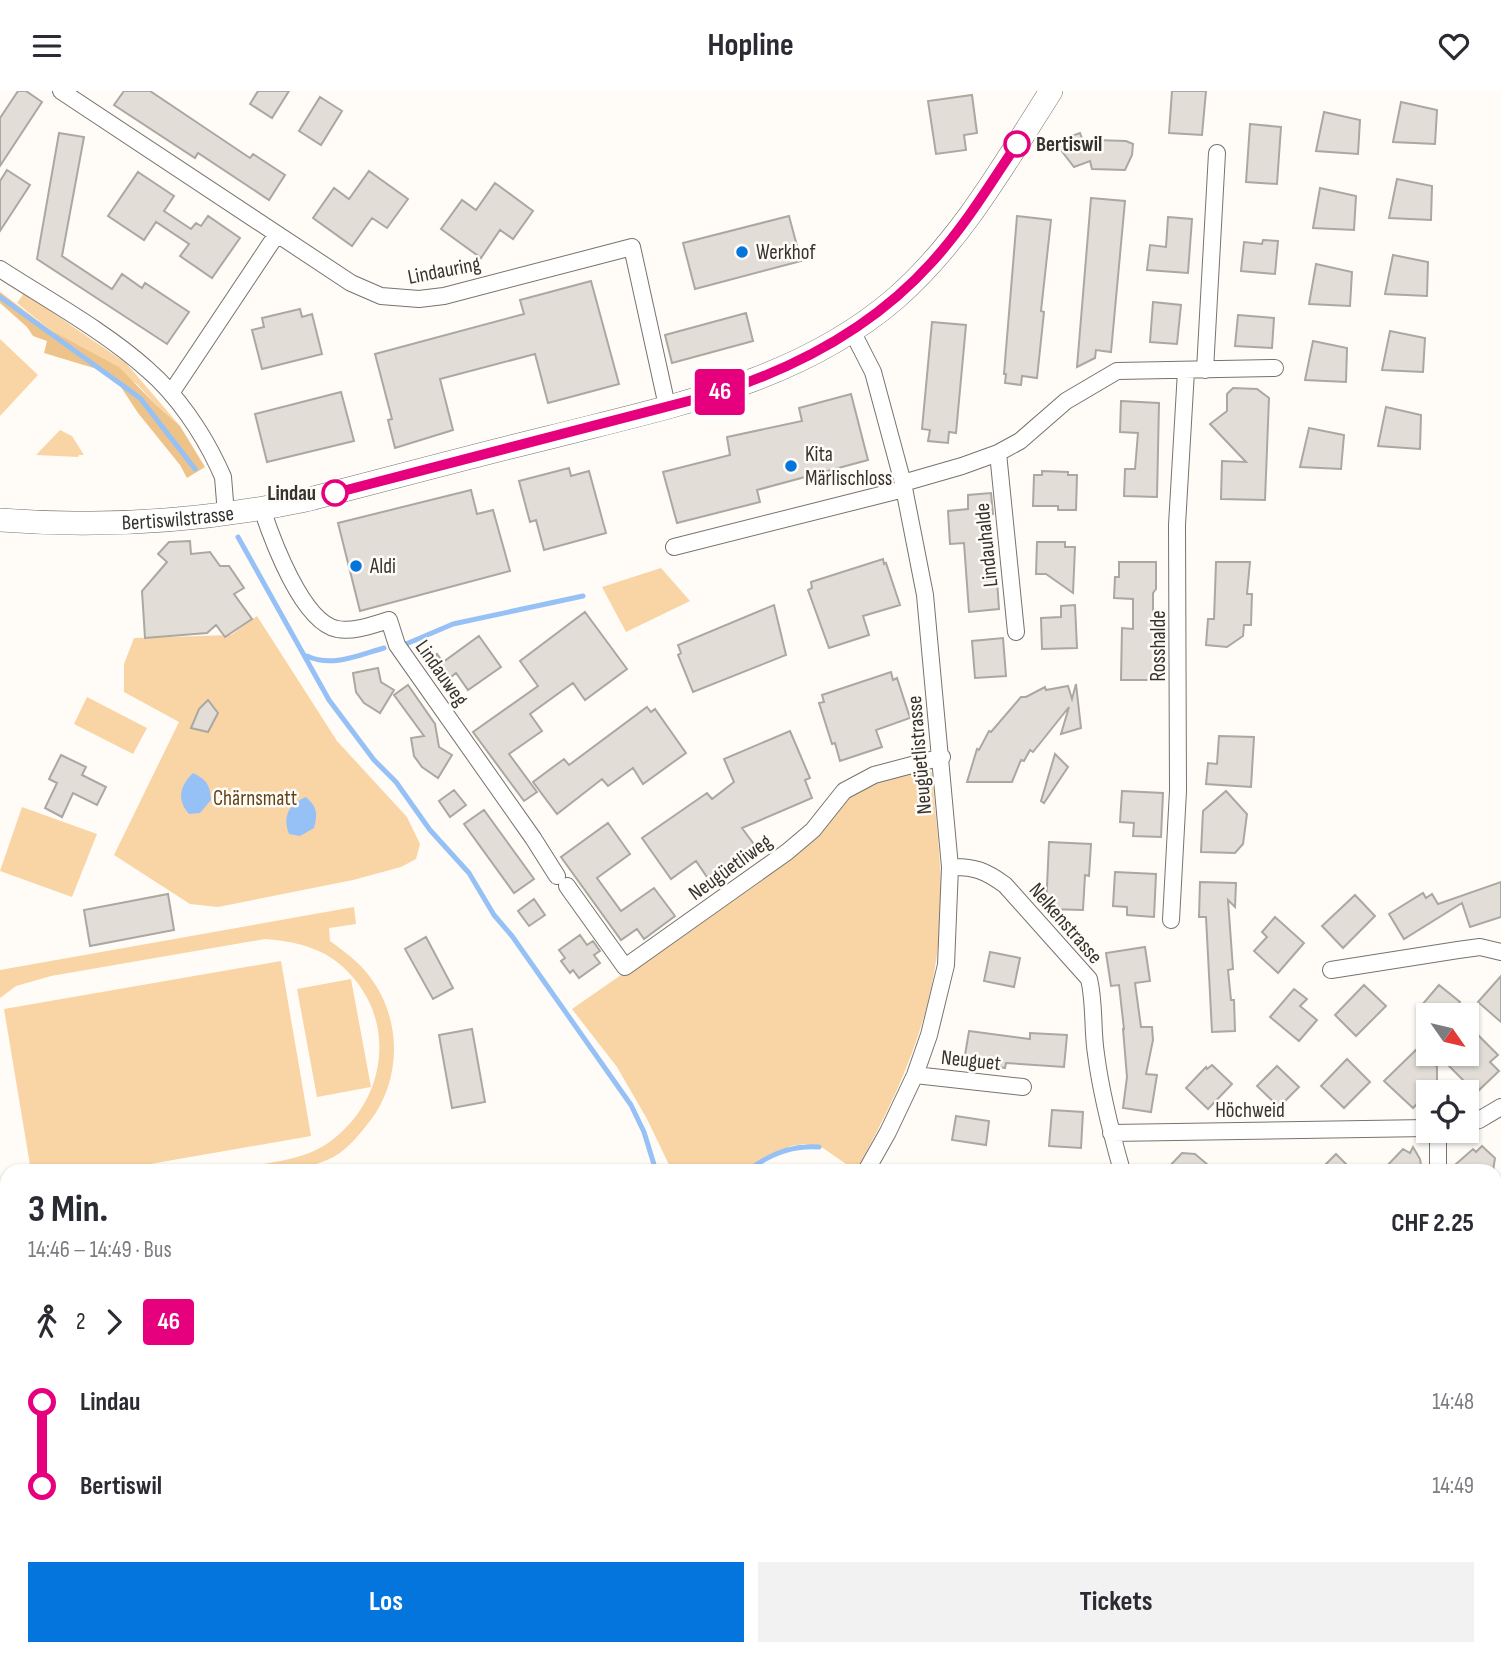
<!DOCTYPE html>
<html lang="de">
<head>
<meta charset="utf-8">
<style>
  :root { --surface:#fff; --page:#f2f2f3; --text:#2b2b33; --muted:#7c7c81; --accent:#0375dc }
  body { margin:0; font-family:"Sofia Sans Condensed",sans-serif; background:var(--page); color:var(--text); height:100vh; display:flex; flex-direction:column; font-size:26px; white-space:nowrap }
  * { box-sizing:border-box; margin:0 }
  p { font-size:23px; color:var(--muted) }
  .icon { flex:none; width:38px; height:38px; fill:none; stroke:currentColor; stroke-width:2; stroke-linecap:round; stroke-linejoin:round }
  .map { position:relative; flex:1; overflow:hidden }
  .panel { position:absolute; left:0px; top:1073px; width:1502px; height:492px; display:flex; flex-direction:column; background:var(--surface); border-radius:21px 21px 0 0; box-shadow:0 2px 5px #0004 }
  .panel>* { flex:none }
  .badge { padding:0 14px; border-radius:5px; font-size:24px; line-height:46px }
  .needle { width:46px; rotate:124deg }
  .fabs { position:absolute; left:1416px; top:912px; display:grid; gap:14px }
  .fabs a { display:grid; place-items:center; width:63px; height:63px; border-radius:0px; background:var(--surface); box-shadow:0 2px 5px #0004; font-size:35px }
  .map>.badge { position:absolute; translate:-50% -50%; box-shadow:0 0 0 4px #fff }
  .legs { display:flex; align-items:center; gap:10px; height:77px; padding:0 28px; font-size:23px }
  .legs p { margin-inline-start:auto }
  .headline { display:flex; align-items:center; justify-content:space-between; height:119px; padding:0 28px }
  h1 { font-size:38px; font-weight:700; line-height:52px }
  .primary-button { display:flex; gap:14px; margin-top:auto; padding:14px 28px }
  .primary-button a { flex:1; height:80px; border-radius:0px; background:var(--accent); color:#fff; font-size:28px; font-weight:700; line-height:80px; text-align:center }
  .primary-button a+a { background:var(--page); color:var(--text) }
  ul { padding:0 28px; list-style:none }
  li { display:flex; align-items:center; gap:24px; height:84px; font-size:26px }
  li i { display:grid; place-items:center; width:10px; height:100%; margin:0 9px; background:currentColor }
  li i::after { content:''; width:18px; height:18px; margin:-9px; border:5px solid; border-radius:50%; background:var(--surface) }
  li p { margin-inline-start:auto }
  li:first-child i { background:linear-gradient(#0000 50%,currentColor 0) }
  li:last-child i { background:linear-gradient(currentColor 50%,#0000 0) }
  header { display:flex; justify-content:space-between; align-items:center; height:91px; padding:0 28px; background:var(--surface); font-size:32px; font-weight:700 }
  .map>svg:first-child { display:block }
  .green { fill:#f9d5a5 }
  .forest { fill:#edc389 }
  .water { fill:#96c1f6 }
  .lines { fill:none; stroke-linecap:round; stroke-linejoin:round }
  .stream { stroke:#96c1f6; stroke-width:5 }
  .building { fill:#e2ddd7; stroke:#aba7a1; stroke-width:2 }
  .street-casing { stroke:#77736e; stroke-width:18 }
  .secondary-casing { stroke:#77736e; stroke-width:24 }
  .street { stroke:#fff; stroke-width:16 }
  .secondary { stroke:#fff; stroke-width:23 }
  .line-1-casing { stroke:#fff; stroke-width:16 }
  .line-1 { stroke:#e6007e; stroke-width:10 }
  .stop-1-dot { fill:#fff; stroke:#e6007e; stroke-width:3.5 }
  .poi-dot { fill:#0375dc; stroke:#fffbf6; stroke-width:2.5 }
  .labels { text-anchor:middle; stroke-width:5; stroke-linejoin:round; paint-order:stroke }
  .stop-label { font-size:21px; font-weight:bold; fill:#353330; stroke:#fffbf6; text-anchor:start }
  .poi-label { font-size:21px; fill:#353330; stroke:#fffbf6; text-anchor:start }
  .street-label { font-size:21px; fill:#353330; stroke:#fffbf6 }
  .park-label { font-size:21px; fill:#614418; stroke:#fffbf6 }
</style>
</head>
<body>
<header><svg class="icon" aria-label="menu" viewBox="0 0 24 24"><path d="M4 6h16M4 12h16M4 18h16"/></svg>Hopline<svg class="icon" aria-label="heart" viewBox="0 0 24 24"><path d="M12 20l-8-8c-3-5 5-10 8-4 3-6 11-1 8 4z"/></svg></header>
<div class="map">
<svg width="1501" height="1564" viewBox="0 0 1501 1564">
  <rect width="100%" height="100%" fill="#fffbf6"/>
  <path class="green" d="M24,202L126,272L180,335L156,314L137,293L50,239L17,212Z
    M0,248L38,284L0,325Z
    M60,339L72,345L84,364H79L78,366L36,364Z
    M661,477L690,510L626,541L602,496Z
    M257,525L337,650L407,726L420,753L416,768L401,776L353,789L218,816L190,813L114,764L179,631L124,601V573L134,547L231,544Z
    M87,606L147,637L133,663L74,633Z
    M927,677L932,682C935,723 941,764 941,805C941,909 905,991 856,1080L823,1057L804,1053L791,1055L745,1080H672L647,1028L617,976L572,918L811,752L846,709L860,698L879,690Z
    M22,716L97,743L72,806L0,780Z
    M354,816L356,833L329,837L330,850C345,861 359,871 370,886C402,928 402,988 370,1030C359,1044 345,1062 327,1069C292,1084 254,1080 217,1080C248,1074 298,1072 325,1054C387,1013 400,928 343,876C322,856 292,850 265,848L51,885L16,895L0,907V879Z
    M281,870L311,1045L110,1080H31L4,918Z
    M351,888L371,996L317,1006L297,898Z"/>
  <path class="forest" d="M0,201L50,239L119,276L156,314L180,335L205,376L187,387L180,374L138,322L117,290L97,278L44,262L47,250L33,245L27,236L0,212Z
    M1495,1378L1501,1379V1448L1495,1447Z"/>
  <path class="water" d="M193,682C207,689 210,694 211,709L200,722L189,723C176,708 180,695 193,682Z
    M306,706C317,716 318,722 314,737L300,745L289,743C282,725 289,713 306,706Z"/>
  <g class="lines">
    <path class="stream" d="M0,206L140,307L195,378
      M238,446L329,609L374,669L396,691L430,739L469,782L494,824L512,845L631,1014L644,1041L656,1080
      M406,553L453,533L583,505
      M307,565C332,577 359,564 384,557
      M748,1080C769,1063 793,1054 819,1056
      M1494,1387L1501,1389"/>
  </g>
  <path class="building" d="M18,0H26L42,11L0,75V27Z
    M124,0H150L250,67L253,63L285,84L269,109L198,62L195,67L114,14Z
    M258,0H289L272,27L250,13Z
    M1172,0H1206L1202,44L1169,42Z
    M972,4L977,42L964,44L966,59L936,63L928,10Z
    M320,6L342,20L321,54L299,40Z
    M1401,11L1437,19L1435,53L1393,51Z
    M1324,21L1360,29L1358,63L1316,60Z
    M1250,33L1281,36L1277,93L1246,91Z
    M59,42L84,46L62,165L112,198L122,183L142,197L145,192L189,221L167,253L37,168Z
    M1080,42L1084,53L1095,49L1126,50L1133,53L1132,64L1125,79L1092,78L1090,70L1074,76L1057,54L1066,47Z
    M7,79L30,94L0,140V90Z
    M369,80L408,108L387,137L372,127L352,155L313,127L334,97L349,108Z
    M138,81L174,105L164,120L191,138L196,132L201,135L208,125L240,147L212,187L180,165L189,153L156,131L144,149L108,125Z
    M1397,88L1432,95L1431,129L1389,127Z
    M495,92L533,120L513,148L500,139L481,167L441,138L462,109L476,119Z
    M1320,97L1356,105L1354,139L1313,137Z
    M1091,107L1125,110L1111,261L1096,259L1095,267L1077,276Z
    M789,125L801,170L695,198L683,152Z
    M1017,125L1051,129L1041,220L1044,221L1037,287L1022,285L1021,294L1005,292L1006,283H1004Z
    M1168,126L1192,128L1188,182L1147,179L1150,154L1166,156Z
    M1263,149L1278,150L1275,183L1241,180L1244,151L1262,153Z
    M1393,164L1428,171L1427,205L1385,203Z
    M1316,173L1352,181L1350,215L1309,213Z
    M591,190L619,293L548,312L535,263L440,288L453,339L395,357L388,329L392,328L375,263L524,223L520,209Z
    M1153,211L1181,214L1177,253L1150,251Z
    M300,218L302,226L312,223L322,263L262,278L252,239L264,236L262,227Z
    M746,222L753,250L672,272L665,244Z
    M1238,224L1274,227L1272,257L1235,255Z
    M932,231L966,234L956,342L949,341L948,352L928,350L930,339L922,338Z
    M1390,240L1425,247L1423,281L1382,279Z
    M1313,250L1347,257L1346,291L1305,289Z
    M1233,297L1257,298L1269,307L1265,409L1221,408L1222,370L1246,371L1210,333L1227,320V303Z
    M341,301L354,350L267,371L255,323Z
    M851,303L868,369L757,399L760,411L677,432L663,381L730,364L727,346L802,330L799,317Z
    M1121,310L1159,312L1157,406L1124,405L1125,378H1135L1138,342L1120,341Z
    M1386,316L1421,324L1420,358L1378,355Z
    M1309,337L1344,344L1341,378L1300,376Z
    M569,377L571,385L589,380L606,442L544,459L536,429L530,431L519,390Z
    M1042,380L1068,381V384H1077L1076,419H1058V415H1033L1034,384H1042Z
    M471,399L477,423L493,419L510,480L360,520L338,432Z
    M991,402L993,423L984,424L987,475L996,474L999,518L969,521L964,452L950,453L948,420L968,418V404Z
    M190,450L191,463L210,461L220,475H229L244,497L234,503L252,528L225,546L216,534L207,542L145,547L142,500L167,471L158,463L169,451Z
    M1037,451H1065V456H1075L1073,502L1046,483H1036Z
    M883,468L884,473L886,472L900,514L863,525L869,544L829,557L808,499L812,497L811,491Z
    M1119,471H1156V498L1153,502V538H1160V589H1121L1122,537L1133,538V508L1114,507L1115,486H1119Z
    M1216,471H1250L1247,503H1252L1251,534H1244L1243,545L1227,556L1206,554L1208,528H1214Z
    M774,514L786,564L693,601L678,564L681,562L678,554Z
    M1075,514L1077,557L1042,558L1041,527L1061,526V515Z
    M585,521L627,578L585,609L573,592L530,623L542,640L509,663L537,701L524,710L473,641L538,595L520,570Z
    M479,545L501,576L468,599L456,582L441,594L425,572L437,563L443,571Z
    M1003,547L1006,585L975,587L972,550Z
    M378,577L381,591L394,599L380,622L364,612L356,601L353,582Z
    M891,581L893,589L897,587L910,627L876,639L882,656L840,670L835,652L832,653L819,612L824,611L822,604Z
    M1076,593L1081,637L1061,643L1069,616L1033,661L1030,659L1024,670L1021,669L1012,691H967L977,658L979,659L989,640L991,641L1021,606H1026L1045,596L1046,599L1068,595L1072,608Z
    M408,594L435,633L439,656L452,664L438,687L422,676L414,665L411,647L424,645L394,604Z
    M208,609L218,622L208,641L191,637L199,618Z
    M647,616L651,621L655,618L686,662L643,693L633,677L608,695L602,688L557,723L533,691L564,668L569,674Z
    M790,640L810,687L805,689L812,707L742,737L756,756L709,789L696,770L671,788L642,747L707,702L712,708L734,691L724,668Z
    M1219,645L1254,646L1251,696L1206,693L1208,672L1217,673Z
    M1055,663L1068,676L1044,712L1041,710Z
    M61,664L86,676L82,684L106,696L97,714L73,702L62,726L45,717L57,692L49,688Z
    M454,699L466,714L450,726L439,710Z
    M1122,700L1163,702L1161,746L1133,745L1134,732L1120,731Z
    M1226,700L1247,723L1243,753L1235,762L1201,761L1203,720Z
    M484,719L534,788L514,802L464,733Z
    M608,732L630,763L597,787L621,820L654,797L675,825L644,848L637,838L621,849L561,766Z
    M1049,751L1091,753L1089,785L1085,784L1083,819L1046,818Z
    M1115,781L1156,783L1154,826L1127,824V816L1113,815Z
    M1200,791L1236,792L1235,816L1228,809L1233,878L1228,879L1231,909H1234L1235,940L1212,941L1206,826H1199Z
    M1501,791V826L1470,836L1462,812L1404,848L1389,823L1423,802L1426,807L1432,803L1438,813Z
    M168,803L174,839L90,855L84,819Z
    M1355,804L1375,825L1343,857L1322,835Z
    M534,808L545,824L529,835L518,820Z
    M1275,826L1304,852L1278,882L1254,860L1267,846L1262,841Z
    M580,844L587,854L593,850L600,860L594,864L600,872L579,887L573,879L570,882L561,870L565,867L559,859Z
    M426,846L453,897L433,908L405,858Z
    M1145,856L1150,890L1135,892L1141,936H1152L1153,949L1146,983L1157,984L1151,1021L1123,1017L1127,986L1123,938H1124L1119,894L1111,895L1106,862Z
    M990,861L1020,867L1014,896L984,890Z
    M1501,885V931L1478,911Z
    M1364,894L1386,915L1356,945L1335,924Z
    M1439,894L1460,911L1449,924H1433L1421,915Z
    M1294,898L1307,908L1300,915L1317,929L1299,950L1270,926Z
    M472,938L485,1011L452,1017L439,944Z
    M969,940L1030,948V942L1067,944L1064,976L1006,972L1005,977L964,970Z
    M1479,945L1498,964L1490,971L1499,980L1476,1002L1449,975L1462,962H1466V958Z
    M1418,957L1437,976V992L1413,1017L1384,990Z
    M1347,968L1370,991L1344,1017L1321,995Z
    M1212,974L1232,993L1208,1018L1186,997L1206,976L1207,978Z
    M1277,975L1299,996L1279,1016L1257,995Z
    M1052,1019L1083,1021L1081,1057L1049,1055Z
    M956,1025L989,1030L986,1054L952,1049Z
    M1482,1055L1495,1067L1493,1080H1448L1473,1058L1476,1061Z
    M1413,1056L1420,1068L1422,1080H1382L1403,1058L1410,1062Z
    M1182,1062L1195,1063L1215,1080H1165Z
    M1336,1063L1353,1080H1319Z"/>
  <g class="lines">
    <defs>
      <path id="street" d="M61,0L351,192L381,205L419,208L444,205L632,156L667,315
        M0,178C48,209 106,241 148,279C177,304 202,341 218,375L223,386L226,423
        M852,240L873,281L903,392L925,504L950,776L946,874L929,944L915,984L888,1041L866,1080
        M1205,279L1217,62
        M171,302L277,143
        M998,362L1016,541
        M903,392L962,375L998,362L1020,350L1066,310L1117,280L1275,277
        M262,418C272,448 302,531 337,538C354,541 372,534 389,529L397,554L533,747L557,785
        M674,456L904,398
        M950,776C974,775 986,780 1005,794L1089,888C1095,913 1092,938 1096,963C1101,1003 1111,1041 1122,1080
        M567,795L625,876L787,761L813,739L844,700L874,684L942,666
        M1171,829L1178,700L1177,434L1186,280
        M1331,879L1458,859L1480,856L1501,861
        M915,984L1023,996
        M1466,1033L1479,1029L1501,1016
        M1438,1040V1080
        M1111,1042L1428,1037
        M1494,1272L1501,1269
        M753,1558L755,1564
        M1003,1564V1558"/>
      <g id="secondary">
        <path id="s1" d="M0,429C103,437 205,430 306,409C388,388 469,366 551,346C672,315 799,291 896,207C961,150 1005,72 1051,0"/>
      </g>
    </defs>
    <use href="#street" class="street-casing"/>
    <use href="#secondary" class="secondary-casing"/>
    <use href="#street" class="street"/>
    <use href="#secondary" class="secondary"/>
  </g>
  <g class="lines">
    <defs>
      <path id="line-1" d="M335,402L704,306C791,280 871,239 932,171C965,135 990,93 1017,53"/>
    </defs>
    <use href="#line-1" class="line-1-casing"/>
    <use href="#line-1" class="line-1"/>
  </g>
  <g class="stop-1-dot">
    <circle cx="1017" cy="53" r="12"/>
    <circle cx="335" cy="402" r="12"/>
  </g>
  <g class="poi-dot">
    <circle cx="742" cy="161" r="7"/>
    <circle cx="791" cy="375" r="7"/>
    <circle cx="356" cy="475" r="7"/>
  </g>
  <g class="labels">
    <g class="stop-label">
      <text x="1036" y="60">Bertiswil</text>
      <text x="316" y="409" text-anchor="end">Lindau</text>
    </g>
    <g class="poi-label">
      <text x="756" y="168">Werkhof</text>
      <text x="805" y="370">Kita<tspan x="805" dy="24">Märlischloss</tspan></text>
      <text x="370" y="482">Aldi</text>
    </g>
    <g class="street-label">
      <text transform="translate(444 179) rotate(-11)" y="7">Lindauring</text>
      <text dy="7" stroke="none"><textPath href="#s1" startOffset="178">Bertiswilstrasse</textPath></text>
      <text transform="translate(986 454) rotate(-96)" y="7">Lindauhalde</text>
      <text transform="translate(1158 555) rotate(-90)" y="7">Rosshalde</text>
      <text transform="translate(442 582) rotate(55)" y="7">Lindauweg</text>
      <text transform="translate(919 664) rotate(-95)" y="7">Neugüetlistrasse</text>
      <text transform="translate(730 776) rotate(-36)" y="7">Neugüetliweg</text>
      <text transform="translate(1066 832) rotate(49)" y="7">Nelkenstrasse</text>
      <text transform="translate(971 969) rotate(6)" y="7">Neuguet</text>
      <text x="1250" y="1026">Höchweid</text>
    </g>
    <g class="park-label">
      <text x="255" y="714">Chärnsmatt</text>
    </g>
  </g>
</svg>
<div class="fabs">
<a><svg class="needle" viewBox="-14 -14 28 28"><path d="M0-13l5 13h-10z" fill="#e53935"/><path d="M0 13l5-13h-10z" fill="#7c7c81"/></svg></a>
<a><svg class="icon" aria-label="locate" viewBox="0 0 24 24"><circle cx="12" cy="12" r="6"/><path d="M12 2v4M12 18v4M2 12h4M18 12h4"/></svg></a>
</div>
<b class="badge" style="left:720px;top:301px;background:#e6007e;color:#fff">46</b>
<section class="panel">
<div class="headline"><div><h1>3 Min.</h1><p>14:46 – 14:49 · Bus</p></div><b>CHF 2.25</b></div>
<div class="legs"><svg class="icon" aria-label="walk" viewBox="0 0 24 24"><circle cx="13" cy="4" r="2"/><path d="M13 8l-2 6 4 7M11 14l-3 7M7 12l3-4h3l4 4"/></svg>2<svg class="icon" aria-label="forward" viewBox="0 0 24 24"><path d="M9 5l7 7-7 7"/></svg><b class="badge" style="background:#e6007e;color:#fff">46</b></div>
<ul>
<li><i style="color:#e6007e"></i><b>Lindau</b><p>14:48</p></li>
<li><i style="color:#e6007e"></i><b>Bertiswil</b><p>14:49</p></li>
</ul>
<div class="primary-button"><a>Los</a><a>Tickets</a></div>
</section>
</div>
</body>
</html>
